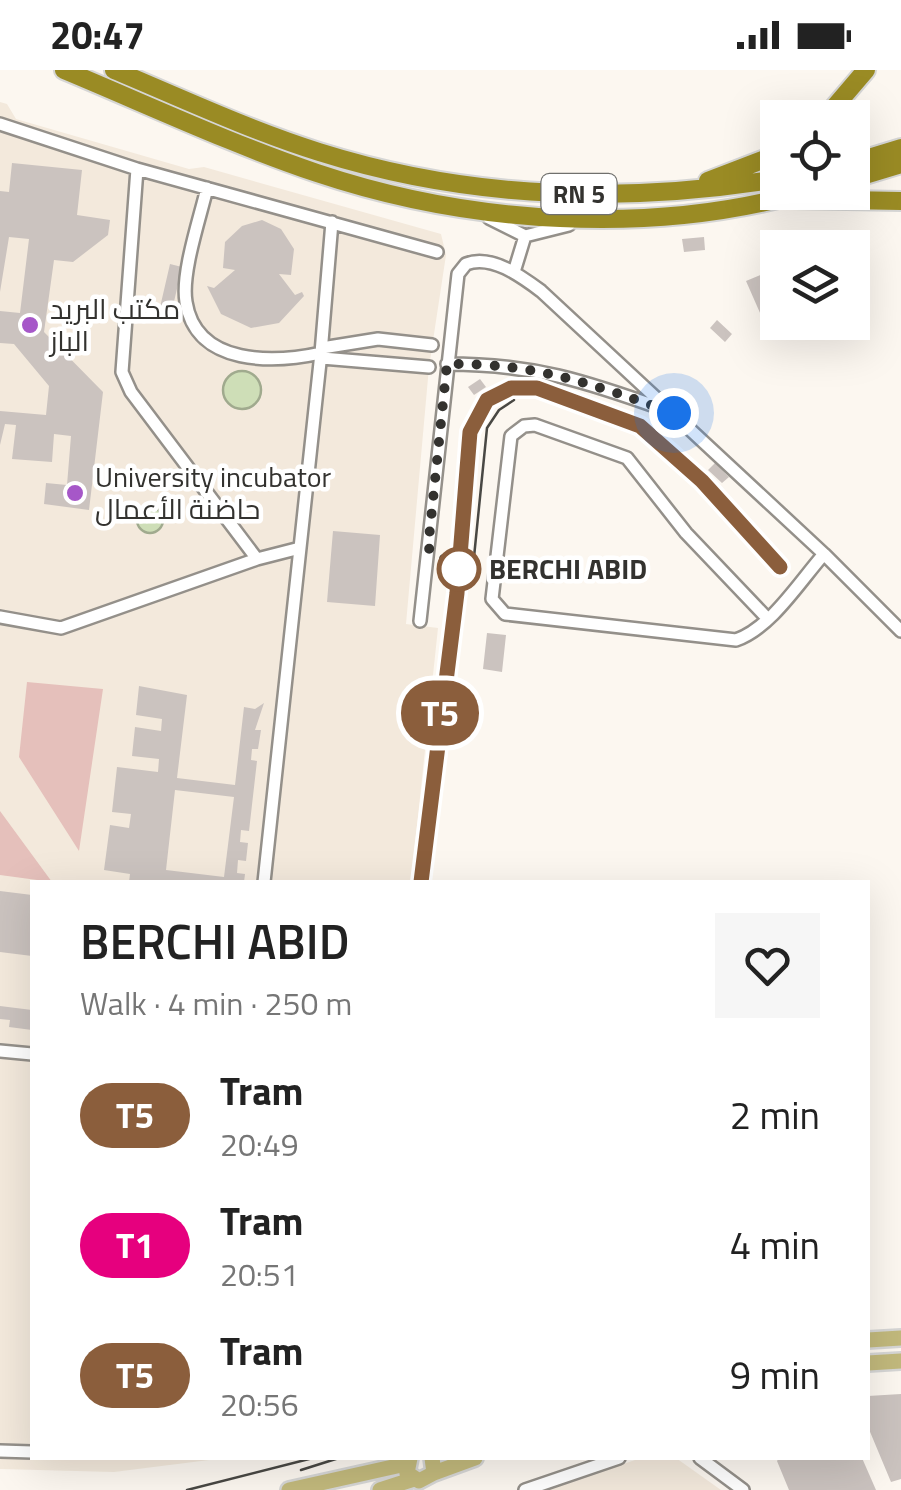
<!DOCTYPE html>
<html lang="en">
<head>
<meta charset="utf-8">
<style>
  :root { --surface:#fff; --page:#f6f6f6; --text:#222; --muted:#767676 }
  body { margin:0; font-family:"Titillium Web",Cairo,sans-serif; background:var(--page); color:var(--text); height:100vh; display:flex; flex-direction:column; font-size:38px; white-space:nowrap }
  * { box-sizing:border-box; margin:0 }
  p { font-size:32px; color:var(--muted) }
  .icon { flex:none; width:55px; height:55px; fill:none; stroke:currentColor; stroke-width:2; stroke-linecap:round; stroke-linejoin:round }
  .map { position:relative; flex:1; overflow:hidden }
  .sheet { position:absolute; left:30px; top:810px; width:840px; height:580px; display:flex; flex-direction:column; background:var(--surface); border-radius:0px; box-shadow:0 10px 40px #0002 }
  .sheet>* { flex:none }
  .badge { padding:0 20px; border-radius:32px; font-size:35px; line-height:65px }
  .fabs { position:absolute; left:760px; top:30px; display:grid; gap:20px }
  .fabs a { display:grid; place-items:center; width:110px; height:110px; border-radius:0px; background:var(--surface); box-shadow:0 10px 40px #0002; font-size:50px }
  .you { position:absolute; width:50px; height:50px; margin:-25px; border:8px solid #fff; border-radius:50%; background:#1a73e8; box-shadow:0 0 0 15px #1a73e833 }
  .map>.badge { position:absolute; translate:-50% -50%; box-shadow:0 0 0 5px #fff }
  .round { display:grid; place-items:center; flex:none; width:105px; height:105px; border-radius:0px; background:var(--page) }
  .summary { display:flex; align-items:center; justify-content:space-between; height:170px; padding:0 50px }
  h1 { font-size:48px; font-weight:600; line-height:75px }
  ul { padding:0; list-style:none }
  li { display:flex; align-items:center; gap:30px; height:130px; padding:0 50px }
  li div { flex:1 }
  li b { display:block; font-size:38px }
  li em { font-style:normal }
  li .badge { min-width:110px; font-weight:700; text-align:center }
  .status { display:flex; justify-content:space-between; align-items:center; height:70px; padding:0 50px; background:var(--surface); direction:ltr }
  .status svg { height:28px; fill:currentColor }
  .map>svg:first-child { display:block }
  .built { fill:#f3e9dc }
  .green { fill:#e5c0bb }
  .water { fill:#cedeb7; stroke:#a0aa8e; stroke-width:2.5 }
  .building { fill:#cbc3bf; fill-rule:evenodd }
  .lines { fill:none; stroke-linecap:round; stroke-linejoin:round }
  .minor-casing { stroke:#94908a; stroke-width:16 }
  .major-casing { stroke:#d6d6d5; stroke-width:20 }
  .highway-casing { stroke:#d6d6d5; stroke-width:22 }
  .minor { stroke:#fff; stroke-width:11 }
  .major { stroke:#c2b97c; stroke-width:15 }
  .highway { stroke:#9a8b24; stroke-width:18 }
  .tram { stroke:#494844; stroke-width:2.5 }
  .line-casing { stroke:#fff; stroke-width:22 }
  .line { stroke:#8b5e3c; stroke-width:15 }
  .walk { stroke:#33322f; stroke-width:10; stroke-dasharray:0 18 }
  .poi-dot { fill:#a657c8; stroke:#fff; stroke-width:4 }
  .stop-dot { fill:#fff; stroke:#8b5e3c; stroke-width:5 }
  .labels { text-anchor:middle; stroke-width:9; stroke-linejoin:round; paint-order:stroke }
  .shield { fill:#fff; stroke:#70706d; stroke-width:2.5 }
  .shield-label { font-size:25px; font-weight:bold; fill:#33322f }
  .poi-label { font-size:28px; fill:#33322f; stroke:#fff; text-anchor:start }
  .stop-label { font-size:28px; font-weight:bold; fill:#33322f; stroke:#fff; text-anchor:start }
</style>
</head>
<body>
<div class="status"><b>20:47</b><svg viewBox="0 0 49 12"><path d="M0 12V9h3v3zM5 12V6h3v6zM10 12V3h3v9zM15 12V0h3v12zM26 1h20v11H26zM47 4h2v5h-2z"/></svg></div>
<div class="map">
<svg width="901" height="1420" viewBox="0 0 901 1420">
  <rect width="100%" height="100%" fill="#fcf7f0"/>
  <path class="built" d="M0,32L7,34L16,49L189,99L204,97L441,164L446,185L429,297L406,554L438,558L411,812H32V1388H225L114,1402L0,1399Z
    M641,1388H676L721,1420H546Z"/>
  <path class="green" d="M27,612L103,619L79,781L19,687Z
    M0,741L52,812L0,805Z"/>
  <path class="water" d="M223 320a19 19 0 1 1 38 0a19 19 0 1 1-38 0Z
    M137 450a13 13 0 1 1 26 0a13 13 0 1 1-26 0Z"/>
  <path class="building" d="M12,93L82,100L77,145L110,150L108,165L73,192L54,190L44,262L103,322L89,440L44,434L46,413L67,415L71,366L54,364L52,392L12,389L16,355L5,354L0,375V341L46,345L49,316L14,274L0,273V241L20,243L29,169L9,167L0,222V121L9,122Z
    M262,150L281,159L294,179L291,205L279,204L295,225L302,222L304,226L279,253L251,258L221,244L207,216L214,218L235,200L223,198L225,172L242,156Z
    M704,167L705,180L684,182L682,169Z
    M170,194L182,197L170,249L158,246Z
    M770,201L778,219V247L764,252L746,211Z
    M717,250L732,264L725,272L710,258Z
    M480,309L486,317L474,325L468,317Z
    M715,393L729,407L722,413L708,400Z
    M333,461L380,465L375,536L327,532Z
    M487,563L506,565L502,602L483,599Z
    M139,616L187,625L177,708L235,715L244,637L255,639L264,633L255,660H261L258,679H252L251,690L257,691L249,761L241,760L240,772L248,773L246,791L238,790L237,803L245,804L244,812H129L130,804L104,800L110,755L129,758L131,744L112,742L117,697L158,702L159,689L132,686L135,657L161,661L162,649L136,645ZM175,720L234,727L224,807L166,800Z
    M0,821L32,825V886L0,882Z
    M0,936L32,940V960L9,957L10,950L0,949Z
    M901,1324V1409L891,1412L868,1357V1326Z
    M779,1388H862L876,1420H789L777,1391Z"/>
  <g class="lines">
    <defs>
      <path id="minor" d="M0,54L137,99L437,182
        M137,99L122,302L131,322L257,489L300,478L321,283
        M207,118C200,148 181,203 186,232C196,297 276,293 321,283L332,152
        M489,148L525,166
        M525,166L569,155
        M514,202L525,166
        M322,278L378,269L432,275
        M322,288L429,297
        M447,294C534,294 585,311 666,340
        M0,547L61,558L257,489
        M767,548L686,463L627,388L535,355L524,356L511,366L492,529L505,544L736,570C771,558 800,511 824,484
        M420,551L458,204L466,194C491,184 521,206 541,221L824,484L901,561
        M264,812L300,478
        M0,981L32,984
        M0,1381L32,1382
        M700,1388L743,1420
        M525,1420L619,1388"/>
      <path id="major" d="M868,1270L901,1268
        M868,1293L901,1291
        M410,1388L407,1403L419,1411L434,1403L432,1388
        M434,1403L475,1388
        M289,1420L406,1394
        M380,1420L414,1409"/>
      <path id="highway" d="M64,0C148,35 231,74 317,103C469,154 651,166 805,122
        M114,0C181,28 249,60 319,82C468,129 623,134 778,109
        M825,48L866,0
        M852,93L901,78
        M852,109L901,94
        M708,111L778,84
        M792,129L901,131"/>
    </defs>
    <use href="#minor" class="minor-casing"/>
    <use href="#major" class="major-casing"/>
    <use href="#highway" class="highway-casing"/>
    <use href="#minor" class="minor"/>
    <use href="#major" class="major"/>
    <use href="#highway" class="highway"/>
    <path class="tram" d="M473,497L487,358L499,340L514,330
      M421,812L457,523L470,362L487,331L511,318H537L640,356L775,501
      M301,1400L339,1388
      M187,1420L313,1388"/>
  </g>
  <g class="lines">
    <defs>
      <path id="line" d="M421,812L457,523L470,362L487,330L511,318H537L640,356L702,411L780,497"/>
    </defs>
    <use href="#line" class="line-casing"/>
    <use href="#line" class="line"/>
    <path class="walk" d="M459,499L428,478L447,294C537,293 591,314 674,343"/>
  </g>
  <g class="poi-dot">
    <circle cx="30" cy="255" r="10"/>
    <circle cx="75" cy="423" r="10"/>
  </g>
  <circle class="stop-dot" cx="459" cy="499" r="20"/>
  <g class="labels">
    <rect class="shield" x="541.5" y="104" width="75" height="40" rx="8"/>
    <g class="shield-label">
      <text x="579" y="133">RN 5</text>
    </g>
    <g class="poi-label">
      <text x="50" y="249">مكتب البريد<tspan x="50" dy="32">الباز</tspan></text>
      <text x="95" y="417">University incubator<tspan x="95" dy="32">حاضنة الأعمال</tspan></text>
    </g>
    <g class="stop-label">
      <text x="489" y="509">BERCHI ABID</text>
    </g>
  </g>
</svg>
<div class="fabs">
<a><svg class="icon" aria-label="locate" viewBox="0 0 24 24"><circle cx="12" cy="12" r="6"/><path d="M12 2v4M12 18v4M2 12h4M18 12h4"/></svg></a>
<a><svg class="icon" aria-label="layers" viewBox="0 0 24 24"><path d="M12 4l9 5-9 5-9-5zM3 14l9 5 9-5"/></svg></a>
</div>
<div class="you" style="left:674px;top:343px"></div>
<b class="badge" style="left:440px;top:643px;background:#8b5e3c;color:#fff">T5</b>
<section class="sheet">
<div class="summary"><div><h1>BERCHI ABID</h1><p>Walk · 4 min · 250 m</p></div><a class="round"><svg class="icon" aria-label="heart" viewBox="0 0 24 24"><path d="M12 20l-8-8c-3-5 5-10 8-4 3-6 11-1 8 4z"/></svg></a></div>
<ul>
<li><span class="badge" style="background:#8b5e3c;color:#fff">T5</span><div><b>Tram</b><p>20:49</p></div><em>2 min</em></li>
<li><span class="badge" style="background:#e6007e;color:#fff">T1</span><div><b>Tram</b><p>20:51</p></div><em>4 min</em></li>
<li><span class="badge" style="background:#8b5e3c;color:#fff">T5</span><div><b>Tram</b><p>20:56</p></div><em>9 min</em></li>
</ul>
</section>
</div>
</body>
</html>
